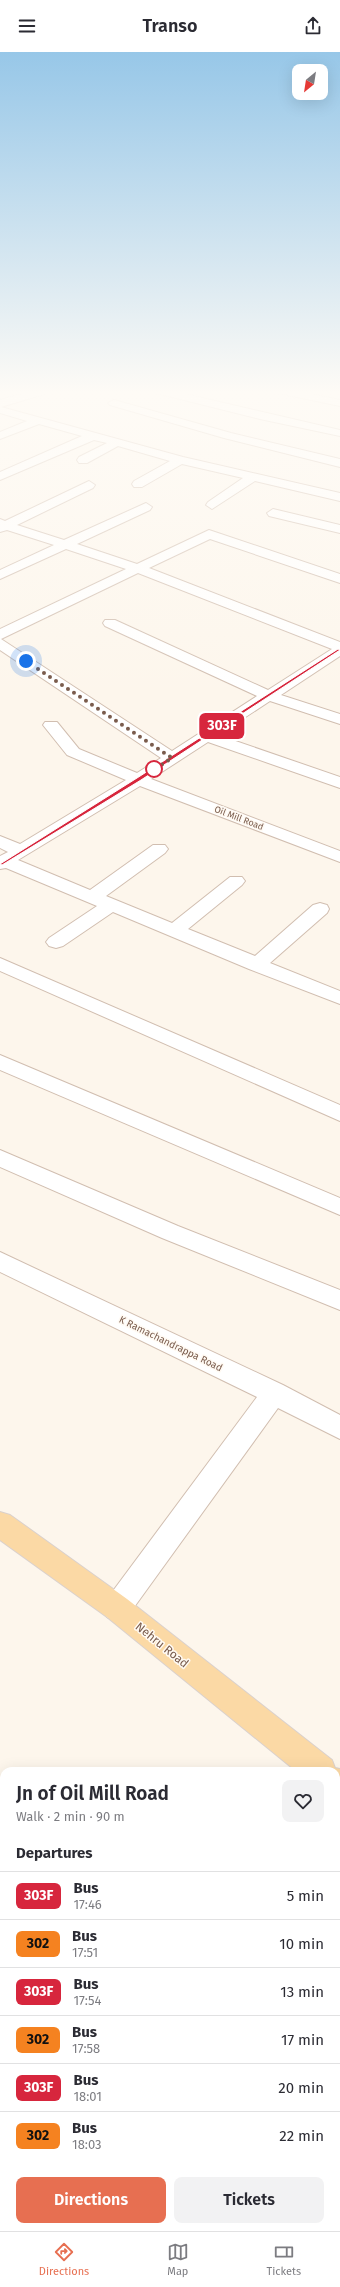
<!DOCTYPE html>
<html lang="en">
<head>
<meta charset="utf-8">
<style>
  :root { --surface:#fff; --page:#f2f2f3; --text:#2b2b33; --muted:#7c7c81; --line:#e1e1e2; --accent:#e76f51 }
  body { margin:0; font-family:"Fira Sans",sans-serif; background:var(--page); color:var(--text); height:100vh; display:flex; flex-direction:column; font-size:15px; white-space:nowrap }
  * { box-sizing:border-box; margin:0 }
  p { font-size:13px; color:var(--muted) }
  .icon { flex:none; width:22px; height:22px; fill:none; stroke:currentColor; stroke-width:2; stroke-linecap:round; stroke-linejoin:round }
  .map { position:relative; flex:1; overflow:hidden }
  .panel { position:absolute; left:0px; top:1715px; width:340px; height:464px; display:flex; flex-direction:column; background:var(--surface); border-radius:12px 12px 0 0; box-shadow:0 4px 16px #0002 }
  .panel>* { flex:none }
  .badge { padding:0 8px; border-radius:6px; font-size:14px; line-height:26px }
  .needle { width:26px; rotate:210deg }
  .tools { position:absolute; left:292px; top:12px; display:grid; gap:8px }
  .tools a { display:grid; place-items:center; width:36px; height:36px; border-radius:8px; background:var(--surface); box-shadow:0 4px 16px #0002; font-size:20px }
  .you { position:absolute; width:20px; height:20px; margin:-10px; border:3px solid #fff; border-radius:50%; background:#1a73e8; box-shadow:0 0 0 6px #1a73e833 }
  .map>.badge { position:absolute; translate:-50% -50%; box-shadow:0 0 0 2px #fff }
  h2 { padding:0 16px; font-size:15px; line-height:36px }
  .round { display:grid; place-items:center; flex:none; width:42px; height:42px; border-radius:8px; background:var(--page) }
  .headline { display:flex; align-items:center; justify-content:space-between; height:68px; padding:0 16px }
  h1 { font-size:19px; font-weight:600; line-height:30px }
  .cta { display:flex; gap:8px; margin-top:auto; padding:8px 16px }
  .cta a { flex:1; height:46px; border-radius:8px; background:var(--accent); color:#fff; font-size:16px; font-weight:600; line-height:46px; text-align:center }
  .cta a+a { background:var(--page); color:var(--text) }
  ul { padding:0; list-style:none }
  li { display:flex; align-items:center; gap:12px; height:48px; padding:0 16px; border-top:1px solid var(--line) }
  li div { flex:1 }
  li b { display:block; font-size:15px }
  li em { font-style:normal }
  li .badge { min-width:44px; font-weight:700; text-align:center }
  header { display:flex; justify-content:space-between; align-items:center; height:52px; padding:0 16px; background:var(--surface); font-size:18px; font-weight:600 }
  .dock { display:flex; justify-content:space-around; align-items:center; height:56px; border-top:1px solid var(--line); background:var(--surface); font-size:11px; color:var(--muted) }
  .dock a { display:grid; justify-items:center; gap:2px }
  .dock .active { color:var(--accent) }
  .map>svg:first-child { display:block }
  .lines { fill:none; stroke-linecap:round; stroke-linejoin:round }
  .minor-casing { stroke:#d1beb0; stroke-width:2 }
  .major-casing { stroke:#dad1cd; stroke-width:2 }
  .minor { fill:#fff; fill-rule:evenodd }
  .major { fill:#fbd9a5; fill-rule:evenodd }
  .line { fill:#d7263d; stroke:#fff }
  .walk { stroke:#7a5c4d; stroke-width:4; stroke-dasharray:0 7.2 }
  .stop-dot { fill:#fff; stroke:#d7263d; stroke-width:2 }
  .labels { text-anchor:middle; stroke-width:3; stroke-linejoin:round; paint-order:stroke }
  .far-street-label { font-size:9px; fill:#7a5c4d; stroke:#fffaf3 }
  .street-label { font-size:10px; fill:#7a5c4d; stroke:#fffaf3 }
  .near-street-label { font-size:12px; fill:#7a5c4d; stroke:#fffaf3 }
</style>
</head>
<body>
<header><svg class="icon" aria-label="menu" viewBox="0 0 24 24"><path d="M4 6h16M4 12h16M4 18h16"/></svg>Transo<svg class="icon" aria-label="share" viewBox="0 0 24 24"><path d="M12 15V3M7 8l5-5 5 5M5 13v7h14v-7"/></svg></header>
<div class="map">
<svg width="340" height="2179" viewBox="0 0 340 2179">
  <rect width="100%" height="100%" fill="#fdf6ec"/>
  <g class="lines">
    <defs>
      <path id="minor" d="M36,338H52L51,340L1,355L183,405L340,441V449L255,429L212,457L206,453L208,450L243,426L182,412L142,435H134L132,432L134,429L170,409L118,394L87,411H79L77,408L79,405L107,391L94,388L0,428V420L82,384L39,372L0,387V380L27,369L0,361V348Z
        M151,338H168L340,378V384L260,367L152,340Z
        M273,338H292L340,348V354L278,341Z
        M114,348L231,381L340,407V415L224,386L110,353L108,351Z
        M89,429L95,433L93,436L17,473L64,488L146,451L152,455L150,458L77,492L137,512L209,478L340,522V531L210,487L149,516L340,590V604L281,643L340,662V672L270,649L218,683L340,725V736L208,690L151,727L340,799V810L140,734L18,808L90,838L153,793H165L168,797L165,801L106,844L172,871L230,825H242L245,829L242,833L188,877L255,904L313,853L320,851L327,853L329,857L327,861L270,911L340,939V952L249,917L113,860L63,894L56,896L49,894L46,890L49,886L97,854L6,816L0,817V804L8,800L0,796V784L20,792L126,728L67,703L43,673L45,670H57L79,697L137,721L161,706L0,598V577L126,517L66,497L0,527V518L54,493L7,478L0,480V467L5,469ZM138,521L332,597L268,638L115,568H105L103,571L105,574L257,644L172,699L1,587Z
        M273,457L340,473V481L269,464L267,461Z
        M0,906L340,1053V1069L0,919Z
        M0,1003L340,1146V1163L0,1018Z
        M0,1098L178,1174L340,1238V1258L162,1186L0,1115Z
        M0,1200L283,1333L340,1363V1387L278,1356L127,1565L117,1569L107,1565L103,1556L107,1547L257,1345L0,1220Z
        M0,1767L4,1769V1802L0,1800Z
        M4,1915V1954L0,1955V1916Z
        M336,2041L340,2042V2080L336,2079Z
        M340,2131V2179H329L322,2175H336V2133Z"/>
      <path id="major" d="M0,1460L10,1463L127,1547L332,1708L335,1716L340,1717V1750L336,1748V1719H296L107,1565L0,1488Z"/>
    </defs>
    <use href="#minor" class="minor-casing"/>
    <use href="#major" class="major-casing"/>
    <use href="#minor" class="minor"/>
    <use href="#major" class="major"/>
  </g>
  <linearGradient id="sky" x2="0" y2="1"><stop stop-color="#97c7e8"/><stop offset="0.53" stop-color="#fefbf6"/><stop offset="1" stop-color="#fefbf6" stop-opacity="0"/></linearGradient>
  <rect width="340" height="643" fill="url(#sky)"/>
  <path class="line" d="M338,597L340,598L141,728L2,813L0,812L137,726Z"/>
  <g class="lines">
    <path class="walk" d="M26,609L172,706L150,720L154,717"/>
  </g>
  <circle class="stop-dot" cx="154" cy="717" r="8"/>
  <g class="labels">
    <g class="far-street-label">
      <text transform="translate(239 766) rotate(21)" y="3">Oil Mill Road</text>
    </g>
    <g class="street-label">
      <text transform="translate(171 1291) rotate(26)" y="4">K Ramachandrappa Road</text>
    </g>
    <g class="near-street-label">
      <text transform="translate(162 1593) rotate(39)" y="4">Nehru Road</text>
    </g>
  </g>
</svg>
<div class="tools">
<a><svg class="needle" viewBox="-14 -14 28 28"><path d="M0-13l5 13h-10z" fill="#e53935"/><path d="M0 13l5-13h-10z" fill="#7c7c81"/></svg></a>
</div>
<div class="you" style="left:26px;top:609px"></div>
<b class="badge" style="left:222px;top:674px;background:#d7263d;color:#fff">303F</b>
<section class="panel">
<div class="headline"><div><h1>Jn of Oil Mill Road</h1><p>Walk · 2 min · 90 m</p></div><a class="round"><svg class="icon" aria-label="heart" viewBox="0 0 24 24"><path d="M12 20l-8-8c-3-5 5-10 8-4 3-6 11-1 8 4z"/></svg></a></div>
<h2>Departures</h2>
<ul>
<li><span class="badge" style="background:#d7263d;color:#fff">303F</span><div><b>Bus</b><p>17:46</p></div><em>5 min</em></li>
<li><span class="badge" style="background:#f58220;color:#111">302</span><div><b>Bus</b><p>17:51</p></div><em>10 min</em></li>
<li><span class="badge" style="background:#d7263d;color:#fff">303F</span><div><b>Bus</b><p>17:54</p></div><em>13 min</em></li>
<li><span class="badge" style="background:#f58220;color:#111">302</span><div><b>Bus</b><p>17:58</p></div><em>17 min</em></li>
<li><span class="badge" style="background:#d7263d;color:#fff">303F</span><div><b>Bus</b><p>18:01</p></div><em>20 min</em></li>
<li><span class="badge" style="background:#f58220;color:#111">302</span><div><b>Bus</b><p>18:03</p></div><em>22 min</em></li>
</ul>
<div class="cta"><a>Directions</a><a>Tickets</a></div>
</section>
</div>
<nav class="dock">
<a class="active"><svg class="icon" aria-label="directions" viewBox="0 0 24 24"><path d="M12 3l9 9-9 9-9-9zM9 14v-3h6M13 9l2 2-2 2"/></svg>Directions</a>
<a><svg class="icon" aria-label="map" viewBox="0 0 24 24"><path d="M3 6l6-2 6 2 6-2v14l-6 2-6-2-6 2zM9 4v14M15 6v14"/></svg>Map</a>
<a><svg class="icon" aria-label="tickets" viewBox="0 0 24 24"><path d="M3 7h18v10H3zM15 7v10"/></svg>Tickets</a>
</nav>
</body>
</html>
